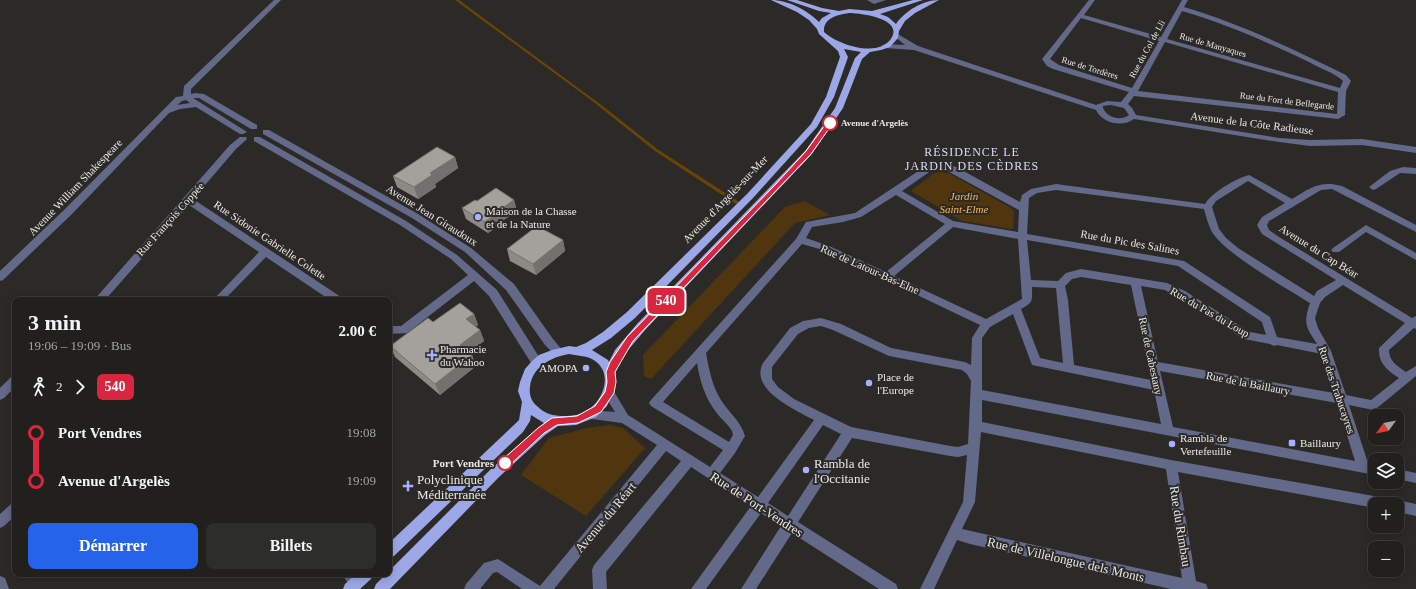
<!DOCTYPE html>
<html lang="fr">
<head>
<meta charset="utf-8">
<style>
  :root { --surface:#21201c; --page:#2d2d29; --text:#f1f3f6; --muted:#a2a3a3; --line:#3e3e3b; --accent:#2563eb }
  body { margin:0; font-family:Georgia,serif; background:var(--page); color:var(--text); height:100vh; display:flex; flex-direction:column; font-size:15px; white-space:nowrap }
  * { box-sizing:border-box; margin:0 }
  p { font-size:13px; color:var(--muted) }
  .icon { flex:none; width:22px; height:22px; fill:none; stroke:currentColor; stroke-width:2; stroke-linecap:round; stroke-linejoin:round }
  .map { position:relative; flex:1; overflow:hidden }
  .drawer { position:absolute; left:12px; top:297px; width:380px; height:280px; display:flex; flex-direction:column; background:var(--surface); border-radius:8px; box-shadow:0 2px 10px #0003,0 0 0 1px var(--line) }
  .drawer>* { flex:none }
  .badge { padding:0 8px; border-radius:6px; font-size:14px; line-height:26px }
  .needle { width:26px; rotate:237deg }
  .buttons { position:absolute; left:1368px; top:409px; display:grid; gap:8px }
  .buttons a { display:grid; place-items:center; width:36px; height:36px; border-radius:8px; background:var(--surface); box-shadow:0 2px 10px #0003,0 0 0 1px var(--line); font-size:20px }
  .map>.badge { position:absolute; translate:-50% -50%; box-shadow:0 0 0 2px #fff }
  .legs { display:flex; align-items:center; gap:6px; height:44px; padding:0 16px; font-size:13px }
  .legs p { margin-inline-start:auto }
  .headline { display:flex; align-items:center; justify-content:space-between; height:68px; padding:0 16px }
  h1 { font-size:22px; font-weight:600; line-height:30px }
  .cta { display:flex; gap:8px; margin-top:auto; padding:8px 16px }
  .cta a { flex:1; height:46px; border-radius:8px; background:var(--accent); color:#fff; font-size:16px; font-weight:600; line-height:46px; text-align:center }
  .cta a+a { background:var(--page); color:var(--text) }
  ul { padding:0 16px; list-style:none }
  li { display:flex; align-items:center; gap:14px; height:48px; font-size:15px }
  li i { display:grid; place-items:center; width:6px; height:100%; margin:0 5px; background:currentColor }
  li i::after { content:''; width:10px; height:10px; margin:-5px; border:3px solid; border-radius:50%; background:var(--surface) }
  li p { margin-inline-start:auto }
  li:first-child i { background:linear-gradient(#0000 50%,currentColor 0) }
  li:last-child i { background:linear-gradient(currentColor 50%,#0000 0) }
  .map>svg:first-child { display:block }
  .green { fill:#50360e }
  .water { fill:#6a4404 }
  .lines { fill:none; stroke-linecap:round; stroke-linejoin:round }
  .minor { fill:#636988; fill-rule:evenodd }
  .major { fill:#9ca7e7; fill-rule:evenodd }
  .wall { fill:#8d8a86 }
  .shaded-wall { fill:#73716d }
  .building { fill:#a4a19c; stroke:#73716d }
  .line-1 { fill:#d7263d; stroke:#fff }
  .stop-1-dot { fill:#fff; stroke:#d7263d; stroke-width:2 }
  .poi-dot { fill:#a5b1fc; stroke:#2c2a26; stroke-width:1.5 }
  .labels { text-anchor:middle; stroke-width:4; stroke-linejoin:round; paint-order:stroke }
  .far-street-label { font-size:9px; fill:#eae8e6; stroke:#2c2a26 }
  .far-stop-label { font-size:9px; font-weight:bold; fill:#eae8e6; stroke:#2c2a26; text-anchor:start }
  .street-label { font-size:11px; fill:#eae8e6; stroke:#2c2a26 }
  .park-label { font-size:11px; font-style:italic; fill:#feb855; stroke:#2c2a26 }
  .poi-label { font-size:11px; fill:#eae8e6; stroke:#2c2a26; text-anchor:start }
  .stop-label { font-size:11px; font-weight:bold; fill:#eae8e6; stroke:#2c2a26; text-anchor:end }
  .neighbourhood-label { font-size:12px; letter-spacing:1px; fill:#d8defb; stroke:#2c2a26 }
  .near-poi-label { font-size:13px; fill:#eae8e6; stroke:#2c2a26; text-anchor:start }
  .near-street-label { font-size:13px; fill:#eae8e6; stroke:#2c2a26 }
</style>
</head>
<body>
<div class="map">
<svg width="1416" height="589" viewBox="0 0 1416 589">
  <rect width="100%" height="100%" fill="#2c2a26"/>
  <path class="green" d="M941,172L950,174L1011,208L1014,212L1013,229L962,221L911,191L934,173Z
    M804,201L830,215L795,223L651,379L644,376L643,355L785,207Z
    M610,425L623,428L645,448L586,516L521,475L549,438L587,428Z"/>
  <path class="water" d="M455,0H459L604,107L657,149L744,205L742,208L655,151L591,100Z"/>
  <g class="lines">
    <path class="minor" d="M274,0H281L191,89V94L195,93L204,94L257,125V129H251L199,98H193L247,132L243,134H240L196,107L180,109L169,113L72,214L3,280L0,281V271L65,209L176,97L183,96L184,86ZM186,100L190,103L177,105L182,101Z
      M867,0H886L874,4Z
      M1089,0H1095L1084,15L1161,37L1182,0H1188L1184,7C1241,24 1293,49 1346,75L1351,81L1346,91L1345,115L1338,119L1134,96L1128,104L1132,108L1136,115L1279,138L1310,140L1362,139L1416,147V153L1362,145L1310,146L1279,142L1134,119C1122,128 1102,123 1096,110L914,50L885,48L881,46L885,44L905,45L894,36V34L896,33L918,46L1096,105L1107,101L1121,102L1129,92L1053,69L1047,66L1042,59ZM1182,11C1227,24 1269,43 1311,63C1321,69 1335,73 1343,81L1340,88L1167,39ZM1081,18L1159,41L1132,88L1059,65L1050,59ZM1165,42L1338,92L1337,114L1138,91ZM1111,105L1124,108L1129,115C1120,122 1107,117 1103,108V106Z
      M263,130H269L418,214L471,248L514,284L553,339L563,351L562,354L558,355L554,354L545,345L506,290L465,252L412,218L263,134Z
      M240,137H246L247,139L236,149L193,199L341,297L342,300H330L266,257L224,300H213L259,252L189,205L105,300H94L230,145Z
      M254,137H260L406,221L457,255L497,290L541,360L542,363L541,366L537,367L533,366L489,296L474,281L407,333L389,334V326H401L468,275L451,259L400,225L254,141Z
      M941,161L958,168L1020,202L1022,195L1031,189L1056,184L1205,204C1211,193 1237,178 1249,175L1292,199C1310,188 1320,180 1342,186L1416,225V232L1332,189L1321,190L1269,221L1267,225L1269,230L1279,237L1412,318L1416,316V329L1414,328L1389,350C1389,361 1397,366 1406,372L1416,366V376L1377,408L1373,410L1349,405L1368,463L1375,465V475L982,400V422L1171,460L1385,498L1389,500L1391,504H1375V508L1178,472L1196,581L1206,584L1208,589H1171L970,544L957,540L934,589H920L963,502L967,455L958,457L950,456L852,438L798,522L896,584L898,589H879L792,533L756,589H741L781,526L761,513L706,589H691L751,506L691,467L606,572L607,589H593L592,570L594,565L681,461L666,451L554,589H522L497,572L493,573L480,589H464L466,584L484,563L498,559L540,586L657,445L622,423L585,418L583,415L585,412L589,410L615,412L603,393L605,390L609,388L613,390L628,415L710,467L723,450L651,406L649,403L651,400L796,239L806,222L855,213L929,164ZM940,167L1019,210L1018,232L953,221L902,191L935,168ZM1248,181L1285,203L1262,217L1257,225L1262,234L1336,280L1317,291L1314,296L1238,248L1226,238L1219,229L1212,207L1216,201ZM1056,190L1204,209C1206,216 1208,224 1211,230C1220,251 1288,289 1310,303C1303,324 1306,327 1317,344L1277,337L1270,317L1184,261L1027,234L1029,198L1037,193ZM896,195L945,224L886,272L829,246L806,238L812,227L843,222L861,217ZM953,227L1018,239L1022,299L986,319L894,276ZM1027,240L1178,266L1262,322L1266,335L1250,332L1185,291L1167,283L1081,269L1066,273L1058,281L1031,280ZM802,244L823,250L980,325L972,338L971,365L965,362L891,348L841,324L821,318L803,321L790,328L763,363C749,390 796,410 814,420L758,497L720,473L735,453L745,436C741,421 729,413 721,400C712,386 709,369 706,353ZM1081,277L1131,285L1151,380L1074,365L1068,300L1065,286L1072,279ZM1343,285L1405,323L1379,348C1378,363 1387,370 1399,378L1371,400L1346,395L1331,351L1318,328L1315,318L1320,303L1325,297ZM1141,286L1165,290L1244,339L1270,344L1274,346L1277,345L1322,354L1334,393L1158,362ZM1032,287L1056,288L1063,363L1040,358L1021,309C1034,302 1032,301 1032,287ZM1013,314L1032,365L1154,390L1161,424L982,390V338L990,327ZM821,326L833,330L889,356L962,370L967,374L971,381L968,444L958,447L950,446L851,427L794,399L778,387L772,379V367L798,334L809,328ZM697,363C700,381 705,398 716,412C721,419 728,424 732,431L733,435L729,442L663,402ZM1160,371L1337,403L1355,461L1173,427ZM823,425L841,434L788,516L768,503ZM981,432L1166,469L1182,578L962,529L975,502Z
      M1403,167L1416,168V174L1400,173L1376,189L1373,190L1369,187L1390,171Z
      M1366,225L1416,253V260L1366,232L1339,252H1333L1331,250L1333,248Z
      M15,376V387L4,398L0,400V388L11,377Z
      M1397,469L1416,473V483L1397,479Z
      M1397,500L1416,504V516L1397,512V504H1392Z
      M15,502V516L4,526L0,528V514L11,504Z
      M342,574H357L363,583L361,588L358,589L351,588Z
      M0,576L5,578L9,589H0Z"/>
    <path class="major" d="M771,0C788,0 807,10 819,22L822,18L831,13L819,11L787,0H797L822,8L839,11L849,9L872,11L913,0H923L880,14L888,17L896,24C905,11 923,0 939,0L915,13L905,21L899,31L898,38L890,47L881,50L870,52L862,59L843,108L812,154L645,330L623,356L615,373V389L607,406L596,417L576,425L558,426L545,435L499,477L390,589H374L376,584L386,574H389V571L491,469L544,423L531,415L530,421L523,432L394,556L389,558V543L515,424L519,420L522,402L518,391L520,382L525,369L532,361L539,355L552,350L569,346L576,347L586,343L603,332L627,312L747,194L811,124L826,97L840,57L838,51L819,34L817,29L809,20L797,12ZM849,13C859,13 902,18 892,37C880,59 838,45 824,32C823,18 837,15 849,13ZM844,49L861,52L855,58L835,108L806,150L637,324L615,350L609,362L608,360L592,350L611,338L635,318L753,198L817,127L834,97L848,57ZM569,354C575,355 581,356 587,357C614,366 607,397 588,410C581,415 572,416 564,416C553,416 545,414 537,406C531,401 529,394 530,387C532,367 551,357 569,354Z
      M356,574H373L371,579L360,589H343L345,584Z"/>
  </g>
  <path class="wall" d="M455,157L458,168L435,184L436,187L418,199L397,187L393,176Z
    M514,200L517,211L499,223L500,225L488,233L466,219L462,208L477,201Z
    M563,240L565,251L536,275L510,261L507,249Z
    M474,314L478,325L475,327L480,330L484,341L469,352L472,355L476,366L440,395L395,357L390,346L433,322Z"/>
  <path class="shaded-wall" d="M455,157L458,168L435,184L436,187L418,199L414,187L430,173Z
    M514,200L517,211L499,223L500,225L488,233L484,222L495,213Z
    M563,240L565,251L536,275L533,264Z
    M474,314L478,325L470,330L466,319Z
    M480,330L484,341L464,356L460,345Z
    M472,355L476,366L440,395L435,384Z"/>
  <path class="building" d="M437,147L455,157L430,173L432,175L414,187L393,176Z
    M496,188L514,200L495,213L497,214L484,222L462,208L475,200L477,201Z
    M537,226L563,240L533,264L507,249Z
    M460,303L474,314L466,319L480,330L460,345L472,355L435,384L390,346L428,318L433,322Z"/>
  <path class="line-1" d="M828,121L833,123L811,154L633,341L615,372L616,382L614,393L601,412L578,423L557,425L544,433L509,466L505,467L502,466L501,463L502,460L538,428L552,418L577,416L595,406L605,392L607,382L606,372L610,362L627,337L775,185L806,151Z"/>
  <g class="stop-1-dot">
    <circle cx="830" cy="123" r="7"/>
    <circle cx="505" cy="463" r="7"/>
  </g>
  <g class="poi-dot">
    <circle cx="478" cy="217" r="4"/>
    <path d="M430 349h4v4h4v4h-4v4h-4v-4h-4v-4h4z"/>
    <circle cx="586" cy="368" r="4"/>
    <circle cx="869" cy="383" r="4"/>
    <rect x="1288" y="439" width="8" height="8" rx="2"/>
    <circle cx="1172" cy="444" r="4"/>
    <circle cx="806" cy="470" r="4"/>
    <path d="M406 480h4v4h4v4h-4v4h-4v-4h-4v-4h4z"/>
  </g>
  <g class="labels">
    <g class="far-street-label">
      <text transform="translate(1213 45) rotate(16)" y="3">Rue de Manyaques</text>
      <text transform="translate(1147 49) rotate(-61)" y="3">Rue du Col de Lli</text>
      <text transform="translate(1090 68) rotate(17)" y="3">Rue de Tordères</text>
      <text transform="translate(1287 101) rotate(7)" y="3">Rue du Fort de Bellegarde</text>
    </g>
    <g class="far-stop-label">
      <text x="841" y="126">Avenue d'Argelès</text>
    </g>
    <g class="street-label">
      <text transform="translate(1252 123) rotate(7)" y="4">Avenue de la Côte Radieuse</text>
      <text transform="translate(75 187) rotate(-46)" y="4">Avenue William Shakespeare</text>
      <text transform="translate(725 199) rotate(-46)" y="4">Avenue d'Argelès-sur-Mer</text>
      <text transform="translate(432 215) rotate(32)" y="4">Avenue Jean Giraudoux</text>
      <text transform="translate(170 219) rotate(-48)" y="4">Rue François Coppée</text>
      <text transform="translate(270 240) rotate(34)" y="4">Rue Sidonie Gabrielle Colette</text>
      <text transform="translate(1130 242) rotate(10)" y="4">Rue du Pic des Salines</text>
      <text transform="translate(1319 251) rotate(32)" y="4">Avenue du Cap Béar</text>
      <text transform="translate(870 269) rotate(24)" y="4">Rue de Latour-Bas-Elne</text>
      <text transform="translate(1210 312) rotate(30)" y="4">Rue du Pas du Loup</text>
      <text transform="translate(1151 356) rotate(78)" y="4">Rue de Cabestany</text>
      <text transform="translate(1248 383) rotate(11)" y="4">Rue de la Baillaury</text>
      <text transform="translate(1337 390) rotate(71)" y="4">Rue des Trabucayres</text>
    </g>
    <g class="park-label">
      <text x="964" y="200">Jardin<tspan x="964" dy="13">Saint-Elme</tspan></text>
    </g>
    <g class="poi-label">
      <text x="486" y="215">Maison de la Chasse<tspan x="486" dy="13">et de la Nature</tspan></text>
      <text x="440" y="353">Pharmacie<tspan x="440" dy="13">du Wahoo</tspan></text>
      <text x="578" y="372" text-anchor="end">AMOPA</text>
      <text x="877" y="381">Place de<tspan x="877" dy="13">l'Europe</tspan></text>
      <text x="1180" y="442">Rambla de<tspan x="1180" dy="13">Vertefeuille</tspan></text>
      <text x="1300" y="447">Baillaury</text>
    </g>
    <g class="stop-label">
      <text x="494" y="467">Port Vendres</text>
    </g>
    <g class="neighbourhood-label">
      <text x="972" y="156">RÉSIDENCE LE<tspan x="972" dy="14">JARDIN DES CÈDRES</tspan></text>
    </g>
    <g class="near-poi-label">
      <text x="814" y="468">Rambla de<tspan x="814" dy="15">l'Occitanie</tspan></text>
      <text x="417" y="484">Polyclinique<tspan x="417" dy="15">Méditerranée</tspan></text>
    </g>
    <g class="near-street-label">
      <text transform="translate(757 504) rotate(33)" y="5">Rue de Port-Vendres</text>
      <text transform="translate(605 517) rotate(-50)" y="5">Avenue du Réart</text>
      <text transform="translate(1181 526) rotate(81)" y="5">Rue du Rimbau</text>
      <text transform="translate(1066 559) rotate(13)" y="5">Rue de Villelongue dels Monts</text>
    </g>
  </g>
</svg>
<div class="buttons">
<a><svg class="needle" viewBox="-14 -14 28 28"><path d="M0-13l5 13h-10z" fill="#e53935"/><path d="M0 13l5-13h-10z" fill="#a2a3a3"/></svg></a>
<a><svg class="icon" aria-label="layers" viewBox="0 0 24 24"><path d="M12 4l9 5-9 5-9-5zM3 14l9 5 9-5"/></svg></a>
<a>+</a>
<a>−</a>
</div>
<b class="badge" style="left:666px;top:301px;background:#d7263d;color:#fff">540</b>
<section class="drawer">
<div class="headline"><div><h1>3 min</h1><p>19:06 – 19:09 · Bus</p></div><b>2.00 €</b></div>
<div class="legs"><svg class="icon" aria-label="walk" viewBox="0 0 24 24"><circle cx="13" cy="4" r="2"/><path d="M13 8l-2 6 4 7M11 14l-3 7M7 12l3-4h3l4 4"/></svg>2<svg class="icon" aria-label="forward" viewBox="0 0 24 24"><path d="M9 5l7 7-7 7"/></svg><b class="badge" style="background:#d7263d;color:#fff">540</b></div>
<ul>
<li><i style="color:#d7263d"></i><b>Port Vendres</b><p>19:08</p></li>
<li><i style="color:#d7263d"></i><b>Avenue d'Argelès</b><p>19:09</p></li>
</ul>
<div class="cta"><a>Démarrer</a><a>Billets</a></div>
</section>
</div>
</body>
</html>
